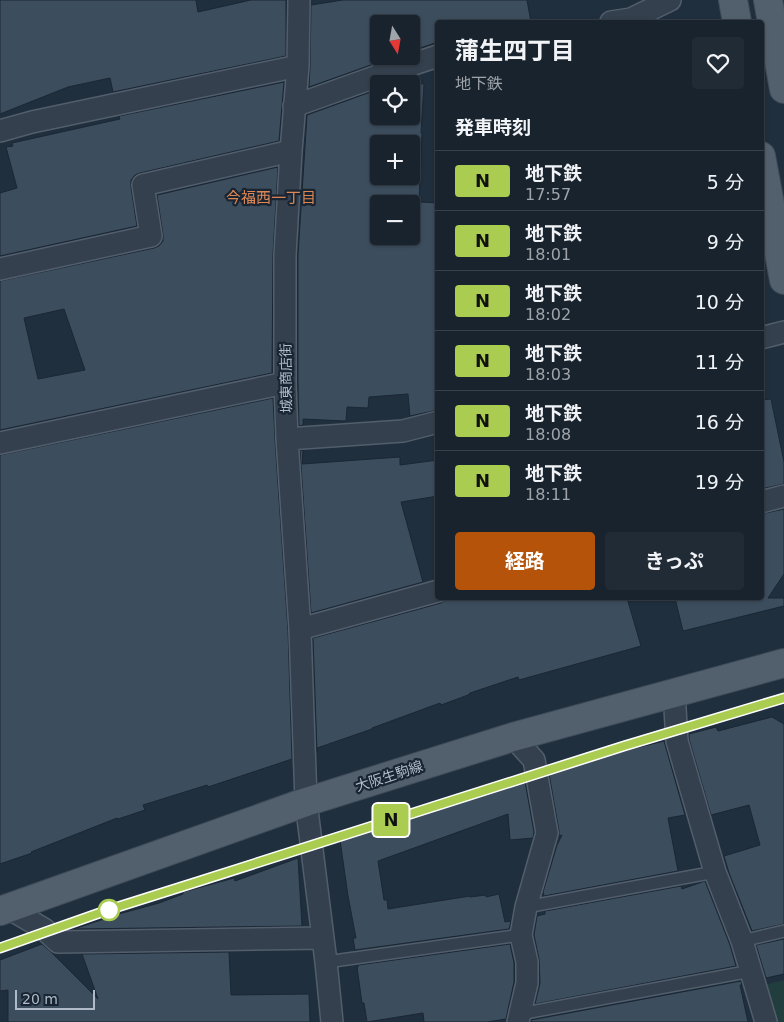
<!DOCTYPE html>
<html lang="ja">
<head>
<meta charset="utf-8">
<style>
  :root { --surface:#18232e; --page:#212b36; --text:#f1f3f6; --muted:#9fa4aa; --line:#36404a; --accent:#b45309 }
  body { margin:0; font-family:"DejaVu Sans","Noto Sans JP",sans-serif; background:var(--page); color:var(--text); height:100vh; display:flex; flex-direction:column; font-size:19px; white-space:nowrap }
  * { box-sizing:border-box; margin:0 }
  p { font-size:16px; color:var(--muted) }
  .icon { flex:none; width:28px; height:28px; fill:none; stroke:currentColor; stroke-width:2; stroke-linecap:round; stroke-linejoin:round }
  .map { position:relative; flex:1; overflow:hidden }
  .sheet { position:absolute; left:435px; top:20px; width:329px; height:580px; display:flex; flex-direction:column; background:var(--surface); border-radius:5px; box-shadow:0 1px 4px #0004,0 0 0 1px var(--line) }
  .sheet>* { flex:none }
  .badge { padding:0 10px; border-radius:4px; font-size:18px; line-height:32px }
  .needle { width:32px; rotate:169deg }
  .tools { position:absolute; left:370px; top:15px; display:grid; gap:10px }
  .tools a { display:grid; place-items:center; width:50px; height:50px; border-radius:5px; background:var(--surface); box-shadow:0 1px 4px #0004,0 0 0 1px var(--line); font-size:25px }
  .scale { position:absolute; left:15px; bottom:12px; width:80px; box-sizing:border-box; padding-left:5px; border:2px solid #afbbc9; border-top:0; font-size:14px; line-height:18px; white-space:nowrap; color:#afbbc9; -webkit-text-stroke:4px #192532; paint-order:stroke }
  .map>.badge { position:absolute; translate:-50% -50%; box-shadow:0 0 0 2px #fff }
  h2 { padding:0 20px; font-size:19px; line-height:45px }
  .round { display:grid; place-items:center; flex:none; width:52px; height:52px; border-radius:5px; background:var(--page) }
  .overview { display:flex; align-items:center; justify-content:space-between; height:85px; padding:0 20px }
  h1 { font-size:24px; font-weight:700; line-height:38px }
  .button { display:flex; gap:10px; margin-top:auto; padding:10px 20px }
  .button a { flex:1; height:58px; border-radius:5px; background:var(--accent); color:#fff; font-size:20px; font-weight:700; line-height:58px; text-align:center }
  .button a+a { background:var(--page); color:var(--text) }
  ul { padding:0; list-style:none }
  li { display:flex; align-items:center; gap:15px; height:60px; padding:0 20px; border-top:1px solid var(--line) }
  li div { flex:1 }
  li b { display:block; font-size:19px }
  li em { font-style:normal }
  li .badge { min-width:55px; font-weight:700; text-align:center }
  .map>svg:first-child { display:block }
  .green { fill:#223d3e }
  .building { fill:#3c4d5d; stroke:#1b2734; fill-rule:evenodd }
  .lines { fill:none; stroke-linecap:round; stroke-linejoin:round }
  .lane-casing { stroke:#525e6b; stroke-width:14 }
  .street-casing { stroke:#525e6b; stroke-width:24 }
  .primary-casing { stroke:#404c59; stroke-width:30 }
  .lane { stroke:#34404d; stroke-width:11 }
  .street { stroke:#34404d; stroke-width:21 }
  .primary { stroke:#52606d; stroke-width:28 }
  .line-casing { stroke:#fff; stroke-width:11 }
  .line { stroke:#a9cc51; stroke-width:8 }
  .stop-dot { fill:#fff; stroke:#a9cc51; stroke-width:2.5 }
  .labels { text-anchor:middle; stroke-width:4.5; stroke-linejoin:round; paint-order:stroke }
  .street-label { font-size:14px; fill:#afbbc9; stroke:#192532 }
  .neighbourhood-label { font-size:15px; fill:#df8655; stroke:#192532 }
</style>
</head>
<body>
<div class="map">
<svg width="784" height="1022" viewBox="0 0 784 1022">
  <rect width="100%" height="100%" fill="#202f3d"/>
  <path class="green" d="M784,980V1022H775L760,986Z"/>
  <path class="building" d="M0,0H196L198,12L251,0H286V56L113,92L110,78L68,87L0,114Z
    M343,0H527L531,22H438V42L411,51V24H379V56H396L309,87L310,66L311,5Z
    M284,82L279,141L140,173L135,175L131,180V187L137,226L0,256V193L17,188L6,147L13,146L12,143L120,119L119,116Z
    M398,82L424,84L421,133H422L419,202L438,203V410L410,416L408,394L369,397L368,408L347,407L346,421L303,419V425L299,426L298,383V255L307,115L379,89V116H411V84H393ZM379,144H411V176H379ZM379,204H411V236H379Z
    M278,167L273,254L272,373L0,430V281L154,248L159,246L163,241V235L157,195ZM64,309L85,370L38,379L24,318Z
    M273,398L275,440L288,630L292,759L208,787L207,785L143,805L145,810L118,819L117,818L31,852L32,853L0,864V455Z
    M771,399L784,462V484L761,489V400Z
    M303,450L302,464L400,457V465L438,460V496L401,502L423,582L311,613L300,451Z
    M784,509V574L768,598H784V606L683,631L675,598H761V514Z
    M457,598H627L641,646L519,680L518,677L470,693L468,695L441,705L440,703L372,728V729L317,748V752L313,638L441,603L446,600Z
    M772,717L784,724V924L752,931L729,873L724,856L760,845L749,805L711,815L689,739V734L716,727L718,731Z
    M664,741L685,815L668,818L678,871L544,896L543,892L557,845L562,835L559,836V831L548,768H549V765L595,757L606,754L607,755Z
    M524,776L534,832L533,838L510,840L508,814L378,861L384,900H387L388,909L470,896V897L486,895V897L499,894L505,922L511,921L509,929L355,950L353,938H356L348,896L340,840L387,825L423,811V810L477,791L478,792Z
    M298,858L302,926L74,929L119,914L159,903L183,894V892L234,878L235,881Z
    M705,881L730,945L736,966L535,1004L540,983L539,959L534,935L537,916L545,914V911L681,886L682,889Z
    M784,939V974L766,978L756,945Z
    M42,944L51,952L98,999L82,954L229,952L231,995L309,994L310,1022H8V990L0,991V960Z
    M510,944L514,963V982L506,1019L487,1022H424L423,1013L367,1022L364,1003H362L357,967H358V965Z
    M741,981L742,985H740L748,1022H531V1020Z"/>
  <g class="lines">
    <defs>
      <path id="lane" d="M526,907L715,872
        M742,941L784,931
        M326,962L521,935
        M520,1014L751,971"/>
      <path id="street" d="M299,0L298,66L291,151L285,255V383L287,439L300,629L306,802L326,962L332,1022
        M611,22L631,19L670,0
        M294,106L386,73L438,56
        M0,131L32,122L298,66
        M0,269L151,236L143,185L291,151
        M761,338L784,332
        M287,439L403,431L438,422
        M0,443L285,383
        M761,502L784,496
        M300,629L438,591
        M674,692L677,741L715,872L742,941L766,1022
        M513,737L534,760L547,833L526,907L521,935L527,962V983L518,1022
        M8,908L44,929L58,942L323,938"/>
      <path id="primary" d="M733,0L737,22
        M768,0L784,89
        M761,156L784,280
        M0,911L306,802L513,737L784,663"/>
    </defs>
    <use href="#lane" class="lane-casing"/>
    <use href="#street" class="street-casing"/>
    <use href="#primary" class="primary-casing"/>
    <use href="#lane" class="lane"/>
    <use href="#street" class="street"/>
    <use href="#primary" class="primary"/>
  </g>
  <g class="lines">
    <defs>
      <path id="line" d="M0,948L108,910L200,881L624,746L784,698"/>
    </defs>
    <use href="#line" class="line-casing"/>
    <use href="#line" class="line"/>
  </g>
  <circle class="stop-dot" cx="109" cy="910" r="10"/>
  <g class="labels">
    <g class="street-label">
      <text transform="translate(286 378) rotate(-91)" y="5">城東商店街</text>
      <text transform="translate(389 776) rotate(-18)" y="5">大阪生駒線</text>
    </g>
    <g class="neighbourhood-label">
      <text x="271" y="203">今福西一丁目</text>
    </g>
  </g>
</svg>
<div class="tools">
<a><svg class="needle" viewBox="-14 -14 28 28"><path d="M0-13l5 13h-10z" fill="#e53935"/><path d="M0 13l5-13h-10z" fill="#9fa4aa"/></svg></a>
<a><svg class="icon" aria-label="locate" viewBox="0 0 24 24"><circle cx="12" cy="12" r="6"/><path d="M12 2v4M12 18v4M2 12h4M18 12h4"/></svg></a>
<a>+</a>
<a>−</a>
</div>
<div class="scale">20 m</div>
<b class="badge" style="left:391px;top:820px;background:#a9cc51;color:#111">N</b>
<section class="sheet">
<div class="overview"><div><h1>蒲生四丁目</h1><p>地下鉄</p></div><a class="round"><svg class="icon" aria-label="heart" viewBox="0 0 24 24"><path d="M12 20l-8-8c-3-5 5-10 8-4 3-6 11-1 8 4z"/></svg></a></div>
<h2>発車時刻</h2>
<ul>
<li><span class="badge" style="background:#a9cc51;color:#111">N</span><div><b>地下鉄</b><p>17:57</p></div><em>5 分</em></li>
<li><span class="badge" style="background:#a9cc51;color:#111">N</span><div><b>地下鉄</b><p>18:01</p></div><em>9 分</em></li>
<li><span class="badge" style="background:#a9cc51;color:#111">N</span><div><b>地下鉄</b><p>18:02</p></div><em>10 分</em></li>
<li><span class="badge" style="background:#a9cc51;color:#111">N</span><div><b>地下鉄</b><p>18:03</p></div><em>11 分</em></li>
<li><span class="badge" style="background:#a9cc51;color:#111">N</span><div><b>地下鉄</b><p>18:08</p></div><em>16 分</em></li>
<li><span class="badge" style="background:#a9cc51;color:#111">N</span><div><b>地下鉄</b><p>18:11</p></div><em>19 分</em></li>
</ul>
<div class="button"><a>経路</a><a>きっぷ</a></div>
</section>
</div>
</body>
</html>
